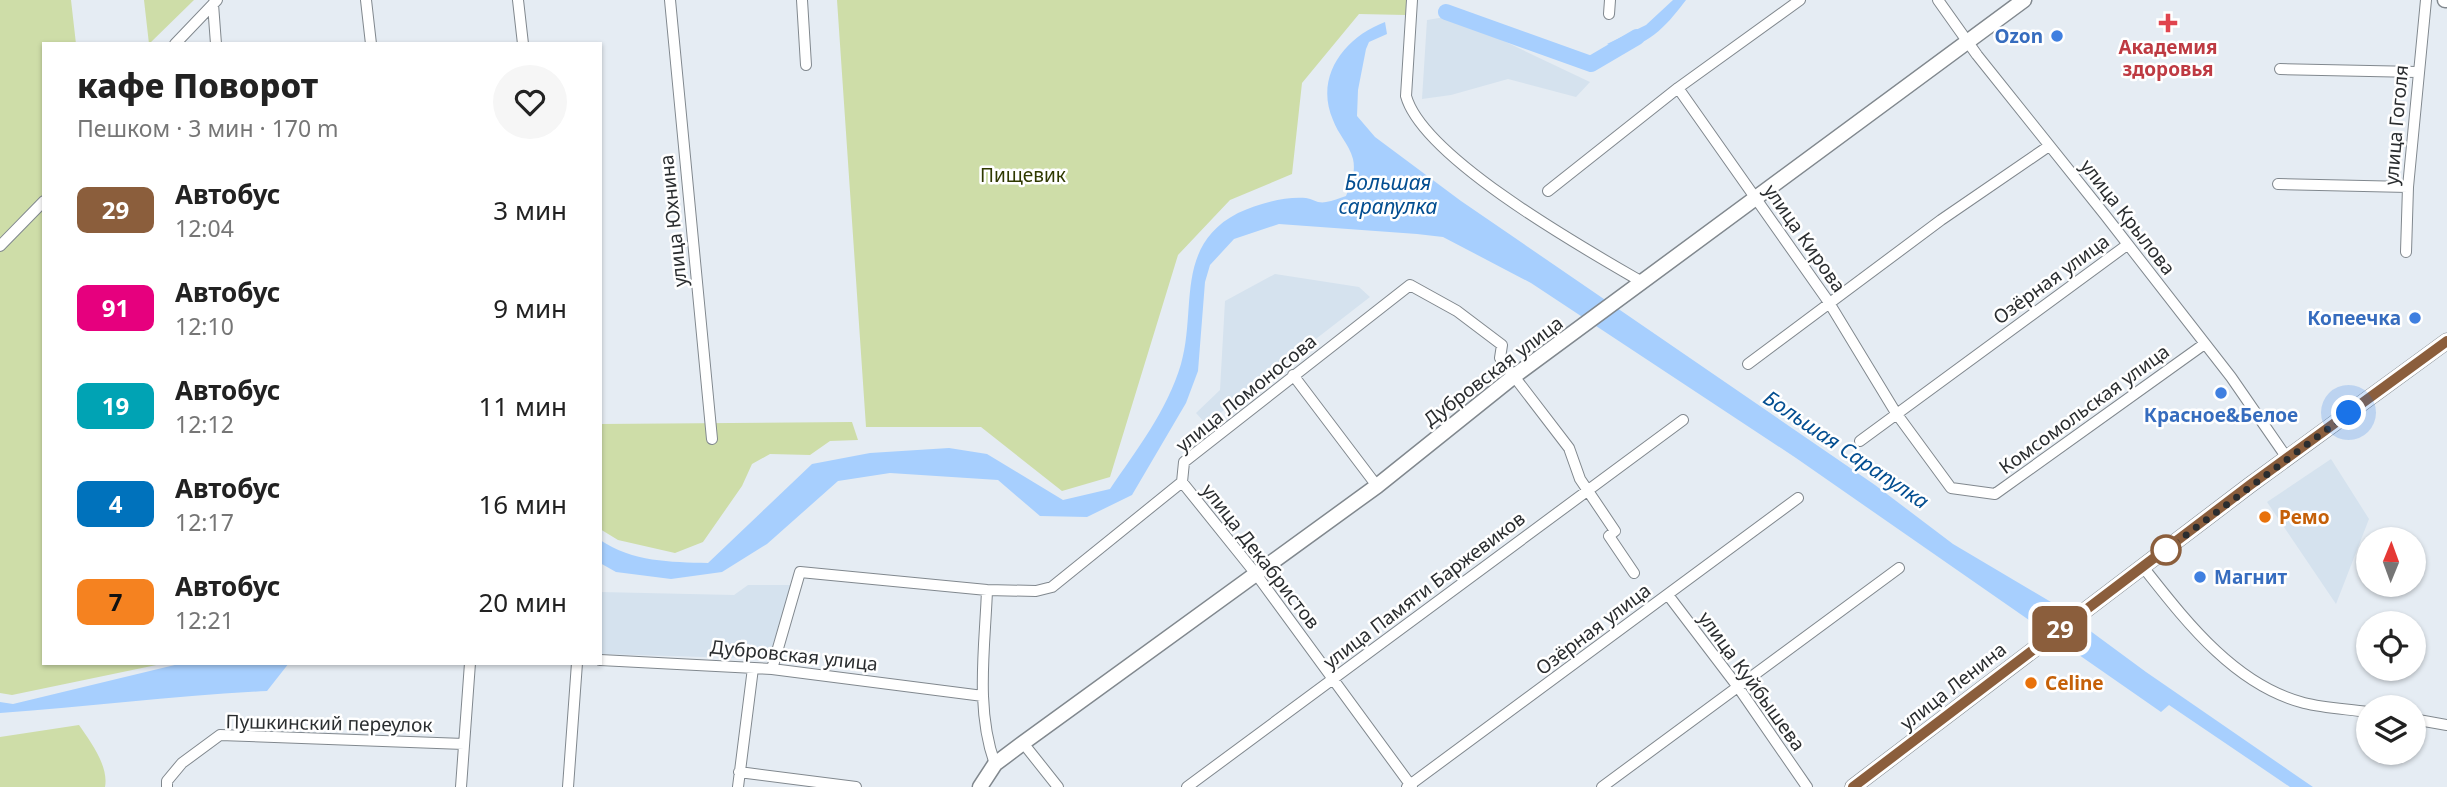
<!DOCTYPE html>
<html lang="ru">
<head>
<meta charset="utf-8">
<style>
  :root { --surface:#fff; --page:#f6f6f6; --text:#222; --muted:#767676 }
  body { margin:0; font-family:"Noto Sans",sans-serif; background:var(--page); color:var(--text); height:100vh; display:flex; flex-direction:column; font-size:26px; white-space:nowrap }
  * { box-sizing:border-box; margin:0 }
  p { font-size:23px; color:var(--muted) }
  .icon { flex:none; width:38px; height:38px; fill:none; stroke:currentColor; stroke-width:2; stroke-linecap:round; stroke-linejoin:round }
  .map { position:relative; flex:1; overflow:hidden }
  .drawer { position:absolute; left:42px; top:42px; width:560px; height:623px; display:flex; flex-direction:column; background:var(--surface); border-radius:0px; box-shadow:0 2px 5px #0004 }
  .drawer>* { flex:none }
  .badge { padding:0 14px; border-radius:10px; font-size:24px; line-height:46px }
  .needle { width:46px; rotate:1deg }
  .controls { position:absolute; left:2356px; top:527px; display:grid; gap:14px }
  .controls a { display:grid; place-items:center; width:70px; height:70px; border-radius:50%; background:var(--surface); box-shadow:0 2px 5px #0004; font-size:35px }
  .you { position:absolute; width:35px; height:35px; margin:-18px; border:5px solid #fff; border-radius:50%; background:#1a73e8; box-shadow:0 0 0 10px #1a73e833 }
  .map>.badge { position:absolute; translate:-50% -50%; box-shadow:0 0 0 4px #fff }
  .round { display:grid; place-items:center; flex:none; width:74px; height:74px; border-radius:37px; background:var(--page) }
  .headline { display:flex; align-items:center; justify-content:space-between; height:119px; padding:0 35px }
  h1 { font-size:33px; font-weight:800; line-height:52px }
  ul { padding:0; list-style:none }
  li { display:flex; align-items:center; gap:21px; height:98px; padding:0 35px }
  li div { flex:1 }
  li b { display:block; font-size:26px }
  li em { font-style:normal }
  li .badge { min-width:77px; font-weight:700; text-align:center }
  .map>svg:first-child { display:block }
  .built { fill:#d5e2ee }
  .green { fill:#cedda8 }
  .water { fill:#a7cffe }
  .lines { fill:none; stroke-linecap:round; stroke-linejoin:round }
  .river { stroke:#a7cffe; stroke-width:16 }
  .street-casing { stroke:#81888e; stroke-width:12 }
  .secondary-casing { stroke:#81888e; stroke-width:17 }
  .street { stroke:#fff; stroke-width:10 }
  .secondary { stroke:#fff; stroke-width:14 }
  .line-casing { stroke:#fff; stroke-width:16 }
  .line { stroke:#8b5e3c; stroke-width:10 }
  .walk { stroke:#2a2d2f; stroke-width:7; stroke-dasharray:0 12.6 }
  .health-dot { fill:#e0444e; stroke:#fff; stroke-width:2.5 }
  .shop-dot { fill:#3f7fe0; stroke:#fff; stroke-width:2.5 }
  .food-dot { fill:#e8710a; stroke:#fff; stroke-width:2.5 }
  .stop-dot { fill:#fff; stroke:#8b5e3c; stroke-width:3.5 }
  .labels { text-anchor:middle; stroke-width:5; stroke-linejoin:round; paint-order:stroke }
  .shop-label { font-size:19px; font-weight:bold; fill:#366cbe; stroke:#fff; text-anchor:end }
  .health-label { font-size:19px; font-weight:bold; fill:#be3a42; stroke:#fff }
  .street-label { font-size:19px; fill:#2a2d2f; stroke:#fff }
  .park-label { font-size:19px; fill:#2f3900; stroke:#fff }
  .food-label { font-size:19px; font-weight:bold; fill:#c56008; stroke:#fff; text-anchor:start }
  .water-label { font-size:21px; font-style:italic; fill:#034e91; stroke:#fff }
</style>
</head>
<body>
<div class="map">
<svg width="2447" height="787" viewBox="0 0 2447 787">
  <rect width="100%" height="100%" fill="#e5ecf3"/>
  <path class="built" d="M1451,16L1590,82L1576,97L1508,79L1451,95L1422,99L1427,20Z
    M1275,274L1359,287L1370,297L1206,424L1196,413L1220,390L1225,301Z
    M2331,459L2369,519L2336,604L2267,502Z
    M748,585H794L771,659L600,654V592L734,595Z"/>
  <path class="green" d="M0,0H71L76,44H44V663H166L12,695L0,693Z
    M144,0H194L149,44Z
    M837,0H1407L1406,15L1359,14L1302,83L1292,174L1230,200L1178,255L1110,477L1062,491L981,427H866Z
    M852,422L858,440L830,441L810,455L770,454L752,464L742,486L703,542L675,553L618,540L600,529V424Z
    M79,725C90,741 109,766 105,787H0V737Z"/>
  <path class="water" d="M1673,0H1686C1668,24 1640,58 1607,44L1646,25Z
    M1385,22L1387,34L1369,42L1366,49L1358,90L1357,116L1375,137L1461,201L1875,485L1953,544L2051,602L2146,672L2313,787H2290L2169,705L2161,712L1796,458L1531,283L1443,237L1417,234L1279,224L1234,239L1210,265L1205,282L1198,371L1186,403L1132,495L1087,517L1040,516L998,480L890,473L838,481L767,544L722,572L671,579L616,572L600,563V540C633,562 670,562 708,563L812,464L870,453L949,448L987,454L1063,500L1110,489C1137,449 1167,411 1181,364C1197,309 1174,246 1238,213C1257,204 1285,196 1306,198C1313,199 1318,204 1326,202C1333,201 1339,198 1346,196C1351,184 1356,172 1353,159C1349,144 1338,134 1333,120C1314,76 1345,37 1385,22Z
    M183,663H289L267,691C178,695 89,707 0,713V702L13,704Z"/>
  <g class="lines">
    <path class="river" d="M1446,12L1591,64L1637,37"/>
    <defs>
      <path id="street" d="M366,0L371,44
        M518,0L523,44
        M670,0L712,439
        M802,0L806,65
        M1412,0L1406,96C1423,158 1585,249 1642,282
        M1938,0L1977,55L2105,215L2231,377L2287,458
        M213,4L216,44
        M1609,14L1610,0
        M175,44L217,0
        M2280,69L2417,72
        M1678,88L1828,301L1896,413L1951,488L1995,494L2203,345
        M2278,184L2408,187
        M1548,191L1678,88L1800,0
        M0,246L44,201
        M2406,252L2408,187L2426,0
        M1748,364L1941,220L2049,146
        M1293,375L1377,486
        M1860,441L2127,245
        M1182,482L1256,574L1412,787
        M2143,567C2185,620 2234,685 2304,703C2324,708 2347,709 2368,712
        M987,590C985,647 975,709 995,764
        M1668,595L1738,687L1807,787
        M600,660L772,669L983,696
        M772,669L800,572L987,590L1036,591L1052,587L1182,482L1184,462L1410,285L1457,311L1502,345L1500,358L1569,448L1580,479L1615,531L1609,536L1634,573
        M2413,719L2447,725
        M1023,743L1058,787
        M739,772L856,787
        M167,787V781L182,763L220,735L464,744
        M461,787L470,663
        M568,787L577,663
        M738,787L753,668
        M1187,787L1683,420
        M1407,787L1798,498
        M1602,787L1899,568"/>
      <path id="secondary" d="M2445,0H2447
        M980,787L995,764L1023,743L1377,486L1513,377L2024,0
        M1853,787L2250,485L2447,341"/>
    </defs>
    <use href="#street" class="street-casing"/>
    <use href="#secondary" class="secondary-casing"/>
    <use href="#street" class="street"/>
    <use href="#secondary" class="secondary"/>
  </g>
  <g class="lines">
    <defs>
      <path id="line" d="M1853,787L2250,485L2447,341"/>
    </defs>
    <use href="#line" class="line-casing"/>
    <use href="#line" class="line"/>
    <path class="walk" d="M2166,550L2349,413"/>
  </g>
  <path class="health-dot" d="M2164.5 12.5h7v7h7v7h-7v7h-7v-7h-7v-7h7z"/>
  <g class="shop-dot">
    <circle cx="2057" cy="36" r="7"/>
    <circle cx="2415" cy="318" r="7"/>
    <circle cx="2221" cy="393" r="7"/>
    <circle cx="2200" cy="577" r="7"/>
  </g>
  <g class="food-dot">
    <circle cx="2265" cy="517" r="7"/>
    <circle cx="2031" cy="683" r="7"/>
  </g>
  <circle class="stop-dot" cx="2166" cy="550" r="14"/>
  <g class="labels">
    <g class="shop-label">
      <text x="2043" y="43">Ozon</text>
      <text x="2401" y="325">Копеечка</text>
      <text x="2221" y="422" text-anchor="middle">Красное&amp;Белое</text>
      <text x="2214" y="584" text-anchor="start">Магнит</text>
    </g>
    <g class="health-label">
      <text x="2168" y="54">Академия<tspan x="2168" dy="22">здоровья</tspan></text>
    </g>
    <g class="street-label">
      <text transform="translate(2396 125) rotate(-85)" y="7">улица Гоголя</text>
      <text transform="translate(2128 217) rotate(52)" y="7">улица Крылова</text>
      <text transform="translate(673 221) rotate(-96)" y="7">улица Юхнина</text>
      <text transform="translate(1805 238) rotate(55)" y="7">улица Кирова</text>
      <text transform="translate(2051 279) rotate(-36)" y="7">Озёрная улица</text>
      <text transform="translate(1493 371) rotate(-37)" y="7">Дубровская улица</text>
      <text transform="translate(1246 393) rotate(-39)" y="7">улица Ломоносова</text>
      <text transform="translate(2084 409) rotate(-36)" y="7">Комсомольская улица</text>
      <text transform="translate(1261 556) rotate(52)" y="7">улица Декабристов</text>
      <text transform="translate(1424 590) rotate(-37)" y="7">улица Памяти Баржевиков</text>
      <text transform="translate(1593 629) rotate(-37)" y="7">Озёрная улица</text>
      <text transform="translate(794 655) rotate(6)" y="7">Дубровская улица</text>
      <text transform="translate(1752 681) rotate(54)" y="7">улица Куйбышева</text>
      <text transform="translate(1953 686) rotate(-38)" y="7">улица Ленина</text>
      <text transform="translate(329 723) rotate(1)" y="7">Пушкинский переулок</text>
    </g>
    <g class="park-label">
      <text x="1023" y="182">Пищевик</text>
    </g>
    <g class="food-label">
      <text x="2279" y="524">Ремо</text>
      <text x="2045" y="690">Celine</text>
    </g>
    <g class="water-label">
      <text x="1388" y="190">Большая<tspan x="1388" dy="24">сарапулка</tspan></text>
      <text transform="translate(1846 450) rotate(34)" y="7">Большая Сарапулка</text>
    </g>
  </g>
</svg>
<div class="controls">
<a><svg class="needle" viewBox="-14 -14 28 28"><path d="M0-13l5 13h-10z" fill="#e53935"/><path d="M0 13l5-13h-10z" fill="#767676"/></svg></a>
<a><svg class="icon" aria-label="locate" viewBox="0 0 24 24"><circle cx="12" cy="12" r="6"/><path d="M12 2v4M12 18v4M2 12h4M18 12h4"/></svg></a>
<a><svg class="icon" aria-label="layers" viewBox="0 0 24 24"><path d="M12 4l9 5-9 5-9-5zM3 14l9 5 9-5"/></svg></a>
</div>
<div class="you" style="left:2349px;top:413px"></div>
<b class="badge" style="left:2060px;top:629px;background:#8b5e3c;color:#fff">29</b>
<section class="drawer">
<div class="headline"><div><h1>кафе Поворот</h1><p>Пешком · 3 мин · 170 m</p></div><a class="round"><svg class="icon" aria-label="heart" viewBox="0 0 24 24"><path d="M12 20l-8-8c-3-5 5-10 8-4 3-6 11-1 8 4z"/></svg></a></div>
<ul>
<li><span class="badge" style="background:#8b5e3c;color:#fff">29</span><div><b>Автобус</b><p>12:04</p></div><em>3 мин</em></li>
<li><span class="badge" style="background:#e6007e;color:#fff">91</span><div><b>Автобус</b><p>12:10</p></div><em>9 мин</em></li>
<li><span class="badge" style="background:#00a3b4;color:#fff">19</span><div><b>Автобус</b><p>12:12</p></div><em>11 мин</em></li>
<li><span class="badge" style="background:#0072bc;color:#fff">4</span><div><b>Автобус</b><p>12:17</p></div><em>16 мин</em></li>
<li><span class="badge" style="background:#f58220;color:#111">7</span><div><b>Автобус</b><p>12:21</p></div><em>20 мин</em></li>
</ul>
</section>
</div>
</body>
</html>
